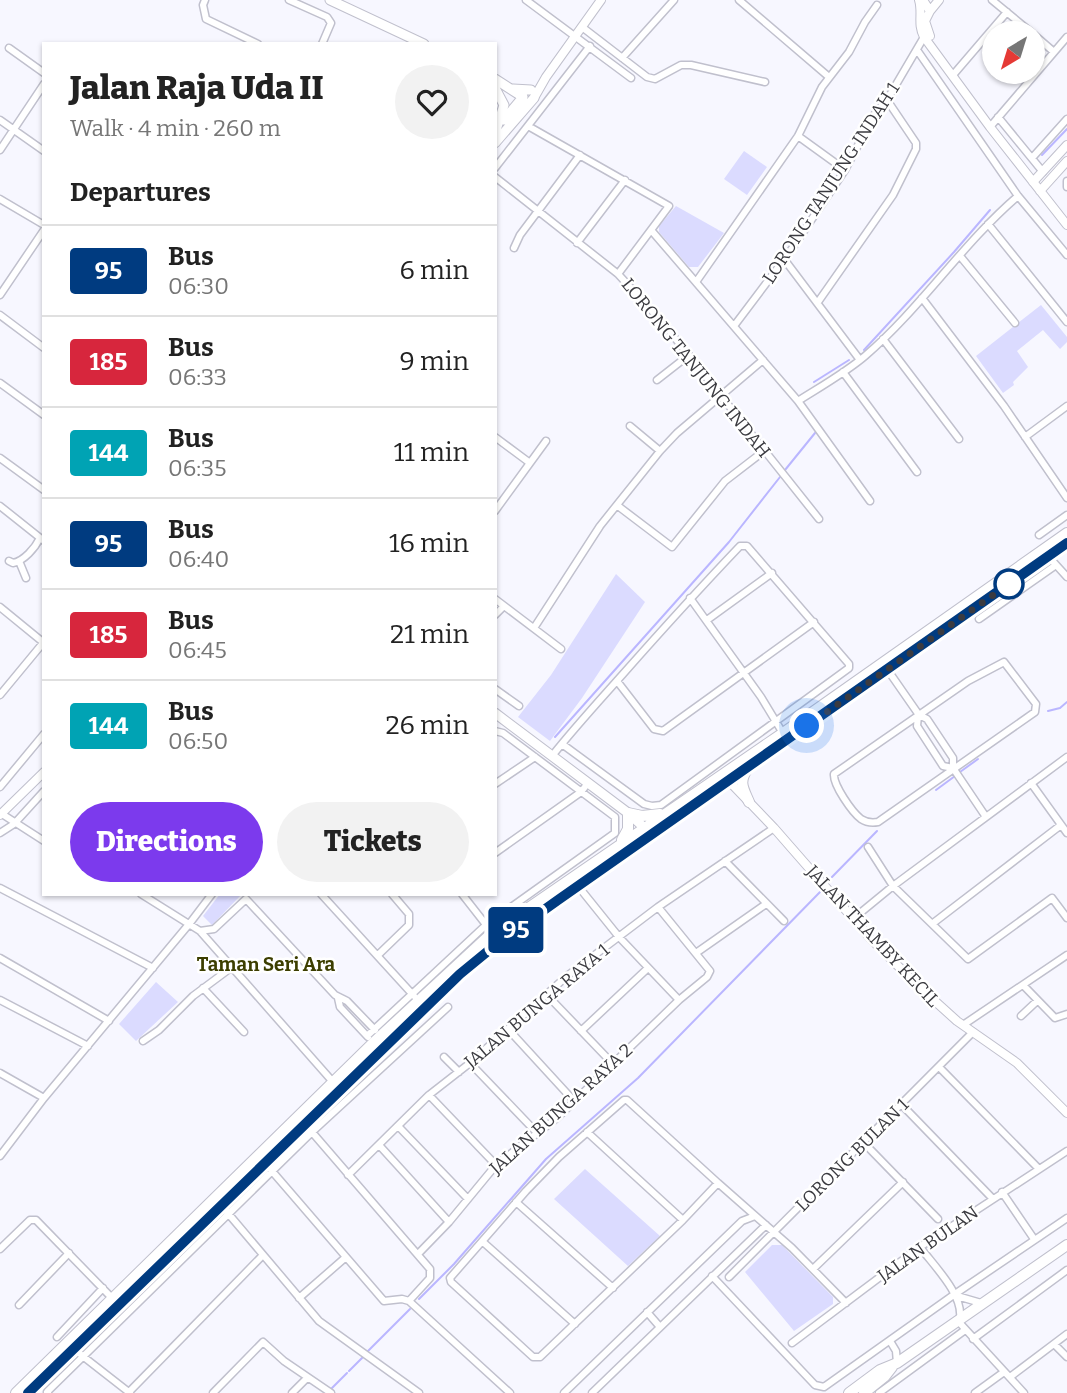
<!DOCTYPE html>
<html lang="en">
<head>
<meta charset="utf-8">
<style>
  :root { --surface:#fff; --page:#f2f2f2; --text:#222; --muted:#767676; --line:#e0e0e0; --accent:#7c3aed }
  body { margin:0; font-family:Bitter,serif; background:var(--page); color:var(--text); height:100vh; display:flex; flex-direction:column; font-size:26px; white-space:nowrap }
  * { box-sizing:border-box; margin:0 }
  p { font-size:23px; color:var(--muted) }
  .icon { flex:none; width:38px; height:38px; fill:none; stroke:currentColor; stroke-width:2; stroke-linecap:round; stroke-linejoin:round }
  .map { position:relative; flex:1; overflow:hidden }
  .panel { position:absolute; left:42px; top:42px; width:455px; height:854px; display:flex; flex-direction:column; background:var(--surface); border-radius:0px; box-shadow:0 2px 5px #0004 }
  .panel>* { flex:none }
  .badge { padding:0 14px; border-radius:5px; font-size:24px; line-height:46px }
  .needle { width:46px; rotate:218deg }
  .tools { position:absolute; left:982px; top:21px; display:grid; gap:14px }
  .tools a { display:grid; place-items:center; width:63px; height:63px; border-radius:50%; background:var(--surface); box-shadow:0 2px 5px #0004; font-size:35px }
  .you { position:absolute; width:35px; height:35px; margin:-18px; border:5px solid #fff; border-radius:50%; background:#1a73e8; box-shadow:0 0 0 10px #1a73e833 }
  .map>.badge { position:absolute; translate:-50% -50%; box-shadow:0 0 0 4px #fff }
  h2 { padding:0 28px; font-size:26px; line-height:63px }
  .round { display:grid; place-items:center; flex:none; width:74px; height:74px; border-radius:37px; background:var(--page) }
  .head { display:flex; align-items:center; justify-content:space-between; height:119px; padding:0 28px }
  h1 { font-size:33px; font-weight:800; line-height:52px }
  .action { display:flex; gap:14px; margin-top:auto; padding:14px 28px }
  .action a { flex:1; height:80px; border-radius:42px; background:var(--accent); color:#fff; font-size:28px; font-weight:800; line-height:80px; text-align:center }
  .action a+a { background:var(--page); color:var(--text) }
  ul { padding:0; list-style:none }
  li { display:flex; align-items:center; gap:21px; height:91px; padding:0 28px; border-top:2px solid var(--line) }
  li div { flex:1 }
  li b { display:block; font-size:26px }
  li em { font-style:normal }
  li .badge { min-width:77px; font-weight:700; text-align:center }
  .map>svg:first-child { display:block }
  .green { fill:#dbdbff }
  .lines { fill:none; stroke-linecap:round; stroke-linejoin:round }
  .stream { stroke:#bab6ff; stroke-width:2 }
  .minor-casing { stroke:#c0c0cd; stroke-width:9 }
  .tertiary-casing { stroke:#c0c0cd; stroke-width:10 }
  .secondary-casing { stroke:#c0c0cd; stroke-width:11 }
  .primary-casing { stroke:#c0c0cd; stroke-width:12 }
  .minor { stroke:#fff; stroke-width:6 }
  .tertiary { stroke:#fff; stroke-width:8 }
  .secondary { stroke:#fff; stroke-width:9 }
  .primary { stroke:#fff; stroke-width:10 }
  .line-casing { stroke:#fff; stroke-width:16 }
  .line { stroke:#003b80; stroke-width:10 }
  .walk { stroke:#3b3b40; stroke-width:7; stroke-dasharray:0 12.6 }
  .stop-dot { fill:#fff; stroke:#003b80; stroke-width:3.5 }
  .labels { text-anchor:middle; stroke-width:5; stroke-linejoin:round; paint-order:stroke }
  .street-label { font-size:18px; fill:#3b3b40; stroke:#fff }
  .neighbourhood-label { font-size:19px; font-weight:bold; fill:#3c3e00; stroke:#fff }
</style>
</head>
<body>
<div class="map">
<svg width="1067" height="1393" viewBox="0 0 1067 1393">
  <rect width="100%" height="100%" fill="#f7f7ff"/>
  <path class="green" d="M744,151L767,167L747,195L724,179Z
    M676,206L724,233L698,267H689L659,232V226Z
    M1041,305L1067,337V342L1060,349L1043,330L1017,351L1028,367L1013,382L1014,385L1003,393L976,356Z
    M616,574L645,602L582,698L550,741L518,717L551,675Z
    M220,894H242L212,925L203,916Z
    M156,982L178,1002L136,1041L119,1024Z
    M585,1169L660,1236L628,1266L554,1199Z
    M772,1245H782L833,1297V1304L794,1331L745,1272Z"/>
  <g class="lines">
    <path class="stream" d="M1042,155L1067,129
      M864,350L954,252L990,210
      M814,382L849,360
      M785,470L815,433
      M1048,711L1060,708L1067,702
      M555,737L729,542L780,477
      M960,772L978,759
      M936,790L955,776
      M832,877L877,831
      M419,1299L454,1264L546,1159L638,1078L821,891
      M367,1352L410,1309
      M349,1371L363,1357
      M330,1390L347,1373"/>
    <defs>
      <path id="minor" d="M205,0L203,5L206,19L258,44
        M289,0L327,17L331,23L322,44
        M526,0L631,78
        M739,0L829,77
        M992,0L1032,33
        M582,27L647,77L655,79L681,65H691L765,82
        M1032,33L1054,52
        M9,48L44,73
        M917,50L1018,196L1067,255
        M622,58L674,0
        M953,75L1007,12
        M998,117L1043,172
        M0,120L44,151
        M528,126L669,206L618,274
        M990,127L1067,37
        M798,136L845,170
        M0,150L44,84
        M1032,158L1067,119
        M495,168L590,46
        M495,177L618,274L663,323L819,519
        M1067,181V187
        M0,199L44,225
        M988,224L1067,322
        M651,230L798,401L870,501
        M577,243L625,180
        M514,248L520,235L580,155
        M960,256L1015,323
        M784,259L860,360
        M696,282L798,136L822,87L849,52L865,22L877,5
        M0,295L44,230
        M922,298L1004,406L1067,498
        M818,302L893,195L916,149V143L887,100
        M0,315L44,348
        M734,326L789,253L845,170L874,115L887,100L924,37
        M883,339L959,439
        M843,372L917,472
        M657,380L689,355
        M0,383L44,415
        M798,401C820,387 845,373 865,356C921,308 962,244 1018,196
        M630,426L660,451
        M495,437L530,463
        M1025,437L1067,406
        M0,458L44,490
        M0,506L44,541
        M618,506L672,547L725,481L764,451
        M495,511L546,441
        M1039,535L1067,515
        M1048,556L1067,577
        M9,561L13,563C24,561 35,548 40,538
        M19,561L26,578
        M690,598L761,697L784,735
        M495,599L561,649
        M0,607L44,643
        M495,615L504,606
        M979,619L1056,565
        M707,620L772,573
        M534,628L600,526L660,451L677,433L763,360
        M1004,662L1036,704L1035,712L878,822C872,823 867,823 861,819C852,812 833,785 834,774L968,681Z
        M887,669L919,715L927,719L953,758V768L986,817
        M617,681L654,729L663,731L814,622
        M495,689L519,706
        M0,695L43,643
        M918,716L917,726L943,766L953,768
        M552,756C575,727 599,701 623,674C661,631 700,588 740,546H747L849,664V668L661,805L652,806L644,804L562,744
        M1031,783L1067,833
        M495,784L535,757
        M0,787L44,734
        M2,814L44,841
        M0,833L14,824L44,791
        M868,847L893,886L968,959L1052,898L1067,918
        M495,853L581,792L588,783
        M725,861L784,921
        M578,886L619,937L679,1000
        M0,888L153,968
        M141,894L200,931L333,1082
        M321,894L414,996
        M462,894L487,926
        M854,918L893,886L1067,757
        M932,924L1061,825
        M200,931L214,929L246,899L335,995L347,1001L375,1030
        M696,953L766,904
        M378,955L409,925V914L392,894
        M0,958L109,1021
        M1023,985L1055,1018L1067,1014
        M203,988L244,1032
        M546,994L613,1064
        M338,998L340,1007L368,1037
        M0,1000L88,1046
        M1021,1016L1037,1001
        M963,1025L1067,955
        M508,1029L574,1101
        M581,1031L648,968
        M367,1036L486,925L615,833V817L503,733L495,731
        M143,1041L159,1030L193,996L232,967
        M444,1057L459,1072
        M470,1063L538,1134
        M939,1067L1039,1169
        M0,1073L44,1098
        M429,1095L496,1165
        M624,1100H627L718,1183L683,1220L540,1357H533L451,1282L450,1278L526,1191L559,1157Z
        M902,1105L993,1199
        M398,1126L468,1199
        M311,1131L430,1269V1278L409,1301
        M587,1132L683,1220
        M864,1143L938,1219
        M379,1145L449,1222
        M0,1156L44,1098L190,923L212,894
        M265,1163L384,1301L402,1299L409,1301
        M348,1175L429,1095L470,1063L567,976L658,907L774,828
        M718,1183L792,1248L846,1303
        M1002,1192L1034,1239
        M516,1202L613,1288
        M221,1205L319,1321L419,1393
        M483,1242L575,1324
        M920,1247C934,1266 963,1294 960,1318
        M0,1249L30,1220H36L112,1298
        M418,1254L449,1222L496,1165L557,1118L679,1000L707,977L710,971L658,907
        M813,1269L903,1182
        M712,1276L815,1385L824,1387L955,1294L1067,1218
        M729,1277L973,1032
        M957,1296L981,1303
        M299,1298L346,1257
        M409,1301L510,1393
        M19,1305L69,1253
        M647,1312L660,1327
        M957,1320L1024,1393
        M57,1337L103,1288
        M973,1339L1067,1270
        M890,1341L896,1351L897,1363
        M792,1343L920,1247L1067,1151
        M1054,1344L1067,1357
        M71,1347L130,1393
        M1010,1377L1067,1334
        M129,1392L263,1255
        M48,1393L47,1392L312,1132L448,1007
        M213,1393L263,1342L284,1361L331,1393
        M292,1393L307,1378
        M564,1393L742,1221L755,1216
        M592,1393L766,1225
        M879,1393L965,1330
        M975,1393L1004,1372"/>
      <path id="tertiary" d="M919,0C923,13 917,24 924,37L990,127L1067,225
        M923,0L930,11L925,21L930,36
        M930,11L939,0
        M534,98L546,77L601,0
        M1033,182L1067,145
        M1040,191L1067,161
        M726,778L774,828L871,939L916,984L957,1021L1017,1063L1067,1113
        M0,815L44,772"/>
      <path id="secondary" d="M330,0L424,44
        M495,79L523,97
        M495,88L504,105L496,130
        M513,89L531,90
        M504,120L523,97
        M495,143L534,98
        M495,713L628,813L648,831"/>
      <path id="primary" d="M748,768C738,782 743,788 749,802
        M622,840L628,829V813L642,816L660,814
        M16,1393L373,1043L492,933L783,733L1067,533
        M28,1393L458,976L499,942L578,886L1067,543
        M849,1393L880,1370L897,1363L1067,1245
        M864,1393L885,1376L892,1367"/>
    </defs>
    <use href="#minor" class="minor-casing"/>
    <use href="#tertiary" class="tertiary-casing"/>
    <use href="#secondary" class="secondary-casing"/>
    <use href="#primary" class="primary-casing"/>
    <use href="#minor" class="minor"/>
    <use href="#tertiary" class="tertiary"/>
    <use href="#secondary" class="secondary"/>
    <use href="#primary" class="primary"/>
  </g>
  <g class="lines">
    <defs>
      <path id="line" d="M28,1393L460,974L499,942L558,900L1067,543"/>
    </defs>
    <use href="#line" class="line-casing"/>
    <use href="#line" class="line"/>
    <path class="walk" d="M807,726L1009,584"/>
  </g>
  <circle class="stop-dot" cx="1009" cy="584" r="14"/>
  <g class="labels">
    <g class="street-label">
      <text transform="translate(831 183) rotate(-57)" y="6">LORONG TANJUNG INDAH 1</text>
      <text transform="translate(696 368) rotate(51)" y="6">LORONG TANJUNG INDAH</text>
      <text transform="translate(873 936) rotate(47)" y="6">JALAN THAMBY KECIL</text>
      <text transform="translate(537 1006) rotate(-40)" y="6">JALAN BUNGA RAYA 1</text>
      <text transform="translate(561 1109) rotate(-42)" y="6">JALAN BUNGA RAYA 2</text>
      <text transform="translate(852 1155) rotate(-45)" y="6">LORONG BULAN 1</text>
      <text transform="translate(928 1244) rotate(-35)" y="6">JALAN BULAN</text>
    </g>
    <g class="neighbourhood-label">
      <text x="266" y="971">Taman Seri Ara</text>
    </g>
  </g>
</svg>
<div class="tools">
<a><svg class="needle" viewBox="-14 -14 28 28"><path d="M0-13l5 13h-10z" fill="#e53935"/><path d="M0 13l5-13h-10z" fill="#767676"/></svg></a>
</div>
<div class="you" style="left:807px;top:726px"></div>
<b class="badge" style="left:516px;top:930px;background:#003b80;color:#fff">95</b>
<section class="panel">
<div class="head"><div><h1>Jalan Raja Uda II</h1><p>Walk · 4 min · 260 m</p></div><a class="round"><svg class="icon" aria-label="heart" viewBox="0 0 24 24"><path d="M12 20l-8-8c-3-5 5-10 8-4 3-6 11-1 8 4z"/></svg></a></div>
<h2>Departures</h2>
<ul>
<li><span class="badge" style="background:#003b80;color:#fff">95</span><div><b>Bus</b><p>06:30</p></div><em>6 min</em></li>
<li><span class="badge" style="background:#d7263d;color:#fff">185</span><div><b>Bus</b><p>06:33</p></div><em>9 min</em></li>
<li><span class="badge" style="background:#00a3b4;color:#fff">144</span><div><b>Bus</b><p>06:35</p></div><em>11 min</em></li>
<li><span class="badge" style="background:#003b80;color:#fff">95</span><div><b>Bus</b><p>06:40</p></div><em>16 min</em></li>
<li><span class="badge" style="background:#d7263d;color:#fff">185</span><div><b>Bus</b><p>06:45</p></div><em>21 min</em></li>
<li><span class="badge" style="background:#00a3b4;color:#fff">144</span><div><b>Bus</b><p>06:50</p></div><em>26 min</em></li>
</ul>
<div class="action"><a>Directions</a><a>Tickets</a></div>
</section>
</div>
</body>
</html>
